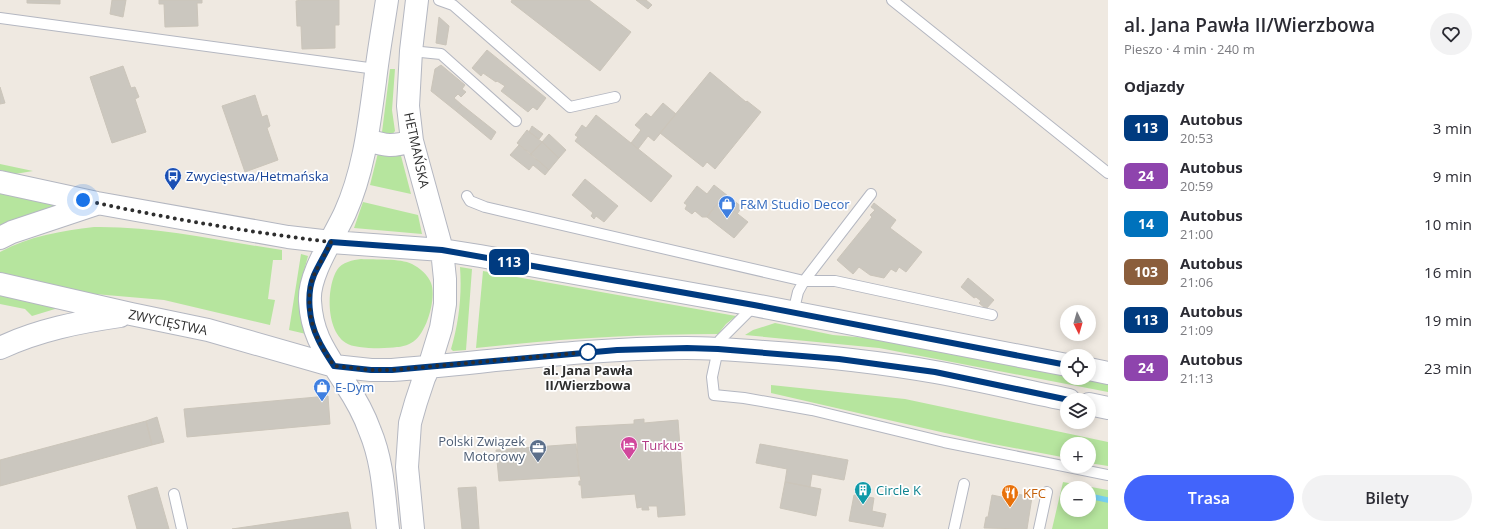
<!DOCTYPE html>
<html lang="pl">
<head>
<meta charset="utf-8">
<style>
  :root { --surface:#fff; --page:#f2f2f3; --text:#2b2b33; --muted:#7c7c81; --accent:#4264fb }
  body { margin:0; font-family:"Open Sans",sans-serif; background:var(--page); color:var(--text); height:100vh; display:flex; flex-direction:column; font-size:15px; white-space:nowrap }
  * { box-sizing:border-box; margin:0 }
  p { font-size:13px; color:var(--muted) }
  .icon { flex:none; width:22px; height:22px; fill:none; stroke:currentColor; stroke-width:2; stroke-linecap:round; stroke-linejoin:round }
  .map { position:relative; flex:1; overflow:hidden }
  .side { display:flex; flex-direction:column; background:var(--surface); width:380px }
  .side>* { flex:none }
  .badge { padding:0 8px; border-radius:6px; font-size:14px; line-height:26px }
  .needle { width:26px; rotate:175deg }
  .tools { position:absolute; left:1060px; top:305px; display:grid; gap:8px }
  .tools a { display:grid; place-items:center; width:36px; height:36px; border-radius:50%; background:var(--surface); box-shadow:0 2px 10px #0003; font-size:20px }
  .you { position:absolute; width:20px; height:20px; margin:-10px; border:3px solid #fff; border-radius:50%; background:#1a73e8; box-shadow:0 0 0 6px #1a73e833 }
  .map>.badge { position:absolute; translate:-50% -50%; box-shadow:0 0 0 2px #fff }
  h2 { padding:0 16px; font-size:15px; line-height:36px }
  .round { display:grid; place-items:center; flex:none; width:42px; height:42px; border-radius:21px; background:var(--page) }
  .headline { display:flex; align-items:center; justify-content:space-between; height:68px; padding:0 16px }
  h1 { font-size:19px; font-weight:600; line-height:30px }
  .action { display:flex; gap:8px; margin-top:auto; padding:8px 16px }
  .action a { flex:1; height:46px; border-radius:24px; background:var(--accent); color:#fff; font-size:16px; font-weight:600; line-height:46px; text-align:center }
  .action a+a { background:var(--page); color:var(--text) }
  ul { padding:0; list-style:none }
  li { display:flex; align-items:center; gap:12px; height:48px; padding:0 16px }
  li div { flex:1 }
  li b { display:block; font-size:15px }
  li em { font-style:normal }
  li .badge { min-width:44px; font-weight:700; text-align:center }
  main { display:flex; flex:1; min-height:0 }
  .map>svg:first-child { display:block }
  .green { fill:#b6e59e; fill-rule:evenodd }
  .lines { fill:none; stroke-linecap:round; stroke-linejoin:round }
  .stream { stroke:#75cff0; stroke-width:5.5 }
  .building { fill:#cbc7bf; stroke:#cbc5ba }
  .lane-casing { stroke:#b4b7c1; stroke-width:12 }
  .secondary-casing { stroke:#b4b7c1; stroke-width:24 }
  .lane { stroke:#fff; stroke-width:10 }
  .secondary { stroke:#fff; stroke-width:22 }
  .line-casing { stroke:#fff; stroke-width:9 }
  .line { stroke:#003b80; stroke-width:6 }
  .walk { stroke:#2e2e2e; stroke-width:4; stroke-dasharray:0 7.2 }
  .stop-dot { fill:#fff; stroke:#003b80; stroke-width:2 }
  .labels { text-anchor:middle; stroke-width:3.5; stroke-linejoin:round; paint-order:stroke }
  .street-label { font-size:13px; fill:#2e2e2e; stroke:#fff }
  .transit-label { font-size:13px; fill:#164399; stroke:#fff; text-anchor:start }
  .shop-label { font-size:13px; fill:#366cbe; stroke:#fff; text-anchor:start }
  .stop-label { font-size:13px; font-weight:bold; fill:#2e2e2e; stroke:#fff }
  .service-label { font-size:13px; fill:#4e5e75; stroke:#fff; text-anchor:end }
  .hotel-label { font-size:13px; fill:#b23c85; stroke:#fff; text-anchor:start }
  .culture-label { font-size:13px; fill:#0d838f; stroke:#fff; text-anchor:start }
  .food-label { font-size:13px; fill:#c56008; stroke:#fff; text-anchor:start }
</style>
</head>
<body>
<main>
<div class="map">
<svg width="1108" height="529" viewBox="0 0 1108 529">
  <rect width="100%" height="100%" fill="#efe9e1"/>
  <path class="green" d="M390,69H395L392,110L395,131L390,137H385L382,132Z
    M400,152L411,194L370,185L378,153Z
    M0,164L33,171L15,174L0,170Z
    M0,191L70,206L0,226Z
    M363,202L418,215L422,234L354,228Z
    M94,227C157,226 220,241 282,250V260H273L268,299L275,300L270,325L164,300L83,293L0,275V252C29,236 62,231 94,227Z
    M301,254L308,256L300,286V309L306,334L289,330Z
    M361,259C375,260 400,258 412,264C420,268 428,275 431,283C437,298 426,336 411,343C408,345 401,347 397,347C386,349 354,349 346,343C326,331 326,288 337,270C342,262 353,260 361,259Z
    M460,267L472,269L466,350L453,351L451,349C459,322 462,295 460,267Z
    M483,271L736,316L726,324L718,334C637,334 557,339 476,348Z
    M0,293L55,306V309L32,316L25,309L0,304Z
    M775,323L833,335L890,340L1067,375V378H1084L1108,383V392L879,348L745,335L753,330Z
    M771,385L905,399L1108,442V466L1089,463V444H1067V458L993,444L771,393Z
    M1063,482L1108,490V529H1052ZM1067,488H1089V510H1067Z"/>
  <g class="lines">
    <path class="stream" d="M1089,496L1108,500"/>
  </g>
  <path class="building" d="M27,0H60V4L27,3Z
    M112,0H126L123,17L110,14Z
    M159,0H202V3H197L198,26L165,27L164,4H159Z
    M301,0H339V25H335V48L302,49L301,26H297L296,1Z
    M512,0H589L631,32L600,71L511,2Z
    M636,0H646L652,5L648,9Z
    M439,17L449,26L446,45L436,43Z
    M487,50L546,98L537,110L533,107L528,112L501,91L505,86L497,81L496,82L483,73L481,76L472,68Z
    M441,65L465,85L462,89L466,92L461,97L458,94L454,98L462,105L456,111L431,91L435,69Z
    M123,66L131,88L135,87L139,97L135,99L146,132L112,143L90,77Z
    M710,72L746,102L747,101L761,112L715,169L707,162L703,167L660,133Z
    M0,87L5,103L0,104Z
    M255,95L262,117L267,115L270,126L267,128L278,160L245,172L222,106Z
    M663,103L676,114L654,141L648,136L638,149L631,143L641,130L635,125L646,113L651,117Z
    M462,105L496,132L491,140L456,111Z
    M596,115L672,176L651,202L575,141L578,137L575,135L582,125L586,128Z
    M532,126L543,134L539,139L529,132Z
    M527,130L542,142L531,154L517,143Z
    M549,134L566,150L559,158L542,142Z
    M542,142L559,158L549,170L531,154Z
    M519,145L549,170L545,175L533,165L529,170L510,155Z
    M585,179L618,206L604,222L596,216L594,219L591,216L593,213L572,195Z
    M714,185L742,207L737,214L720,200L707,217H702L695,211L692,214L685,209L687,205L684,203L697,186L707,194Z
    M720,200L748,222L734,238L707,217Z
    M874,203L896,220L890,228L922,252L906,272L899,267L896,272L891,269L884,278L870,275L859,267L853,274L837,260L872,217L870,215L875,210L871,207Z
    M968,278L994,300L986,309L979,303L981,301L976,297L974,298L961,287Z
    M328,396L330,424L187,437L184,409Z
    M157,417L164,442L152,445L146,421Z
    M644,419V423L678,420L685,515L658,517L657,506H648L649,510H642V507L637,508L635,494L582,498L581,485H579V481H581L580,476H579L576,427L634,424V420Z
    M146,421L152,445L0,486V460Z
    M576,444L579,476L499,481L496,450Z
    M760,444L848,460L844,480L812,474L810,487L785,482L787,469L756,463Z
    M785,482L821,489L816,516L780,508Z
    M157,487L169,529H137L128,496Z
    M476,487L479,529H462L458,488Z
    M1012,493L1032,497L1027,529L984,528L986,517H988L992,495L1011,499Z
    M854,495L874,498L872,511L886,514L883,527L849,521Z
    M348,512L351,529H232Z"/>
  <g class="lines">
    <defs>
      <path id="lane" d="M439,0L453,5L570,107L615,97
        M892,0L1108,173
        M0,18L376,69
        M411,51L441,54L516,121
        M467,196L470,201L485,207L804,281L871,194
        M754,306L720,340L712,377L714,395L744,398L812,410L944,442L1108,475
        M793,313L798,292L804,281H835L992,315
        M174,494L182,529
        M954,529L964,484
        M1039,529L1047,492"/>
      <path id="secondary" d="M387,0C383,27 378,54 375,81C369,125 364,171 345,213C334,237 308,275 310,301C312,337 327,354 345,383C355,398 364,414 370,431C383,462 384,496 388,529
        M367,140C387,146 392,147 412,141
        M0,182L97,203L288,237L331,242L442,250L480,256L754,305L1067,365
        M0,238L12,232L96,204
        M0,284L131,314L208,330L334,366L371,370H392C490,362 587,348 686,348C712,348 738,350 764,352C821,356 879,362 935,372C980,380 1024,391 1069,400
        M0,348C38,330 79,322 120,316
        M1089,369L1108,373
        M1089,404L1108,408
        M413,529L407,467L410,423L416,402L424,378L429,367L441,328L445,304V279L442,250L412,141L408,106L411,51L417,0"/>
    </defs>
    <use href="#lane" class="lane-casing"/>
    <use href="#secondary" class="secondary-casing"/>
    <use href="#lane" class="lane"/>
    <use href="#secondary" class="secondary"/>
  </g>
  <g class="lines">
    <defs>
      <path id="line" d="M1067,365L754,305L442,250L331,242C326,253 319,264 314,275C306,294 309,321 318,339C322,348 328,357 334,366L371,370H392L617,350L687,348L718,349L839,359L935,372L1069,400"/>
    </defs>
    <use href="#line" class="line-casing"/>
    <use href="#line" class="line"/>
    <path class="walk" d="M83,200C165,218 248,232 331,242C326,253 319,264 314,275C306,294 309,321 318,339C322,348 328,357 334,366L371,370H392L588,352"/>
  </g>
  <defs>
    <symbol id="bus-pin" viewBox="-11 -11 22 30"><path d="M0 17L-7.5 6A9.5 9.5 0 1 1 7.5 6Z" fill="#1a4fb4" stroke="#fff"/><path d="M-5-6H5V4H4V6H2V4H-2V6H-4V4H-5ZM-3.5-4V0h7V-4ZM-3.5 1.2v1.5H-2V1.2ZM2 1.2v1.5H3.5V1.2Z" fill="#fff"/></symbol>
    <symbol id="shop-pin" viewBox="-11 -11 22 30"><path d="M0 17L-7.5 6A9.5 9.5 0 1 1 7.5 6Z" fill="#3f7fe0" stroke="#fff"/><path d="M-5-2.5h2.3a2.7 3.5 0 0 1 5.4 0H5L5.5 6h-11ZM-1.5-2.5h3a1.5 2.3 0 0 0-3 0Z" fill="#fff"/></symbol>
    <symbol id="hotel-pin" viewBox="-11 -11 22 30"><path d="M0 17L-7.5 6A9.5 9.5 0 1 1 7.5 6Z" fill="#d1479c" stroke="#fff"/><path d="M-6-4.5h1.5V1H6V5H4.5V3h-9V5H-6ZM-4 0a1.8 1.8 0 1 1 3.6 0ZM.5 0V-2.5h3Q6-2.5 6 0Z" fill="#fff"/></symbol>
    <symbol id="office-pin" viewBox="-11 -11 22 30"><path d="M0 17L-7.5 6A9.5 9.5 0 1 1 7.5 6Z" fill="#5c6f8a" stroke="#fff"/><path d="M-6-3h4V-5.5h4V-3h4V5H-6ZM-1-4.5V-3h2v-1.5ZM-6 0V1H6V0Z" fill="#fff"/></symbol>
    <symbol id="building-pin" viewBox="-11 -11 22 30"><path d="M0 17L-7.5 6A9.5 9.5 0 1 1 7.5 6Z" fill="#0f9aa8" stroke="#fff"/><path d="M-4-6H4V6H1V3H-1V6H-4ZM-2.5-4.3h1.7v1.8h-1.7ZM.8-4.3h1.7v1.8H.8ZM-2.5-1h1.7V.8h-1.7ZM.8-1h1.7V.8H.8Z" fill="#fff"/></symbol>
    <symbol id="restaurant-pin" viewBox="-11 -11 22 30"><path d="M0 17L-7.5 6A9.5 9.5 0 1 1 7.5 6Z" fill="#e8710a" stroke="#fff"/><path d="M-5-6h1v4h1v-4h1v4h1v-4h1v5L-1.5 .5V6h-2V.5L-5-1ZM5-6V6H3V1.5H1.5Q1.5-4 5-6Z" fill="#fff"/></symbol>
  </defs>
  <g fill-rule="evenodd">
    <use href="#bus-pin" x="163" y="166" width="20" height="27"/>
    <use href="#shop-pin" x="717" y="194" width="20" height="27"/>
    <use href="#shop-pin" x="312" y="377" width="20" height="27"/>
    <use href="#hotel-pin" x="619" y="435" width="20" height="27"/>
    <use href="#office-pin" x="528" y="438" width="20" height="27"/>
    <use href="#building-pin" x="853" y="480" width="20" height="27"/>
    <use href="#restaurant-pin" x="1000" y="483" width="20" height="27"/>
  </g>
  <circle class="stop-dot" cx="588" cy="352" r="8"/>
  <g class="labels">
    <g class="street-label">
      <text transform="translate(417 150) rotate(78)" y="5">HETMAŃSKA</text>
      <text transform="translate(168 322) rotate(12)" y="5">ZWYCIĘSTWA</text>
    </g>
    <g class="transit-label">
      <text x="186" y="181">Zwycięstwa/Hetmańska</text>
    </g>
    <g class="shop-label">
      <text x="740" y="209">F&amp;M Studio Decor</text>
      <text x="335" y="392">E-Dym</text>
    </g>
    <g class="stop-label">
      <text x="588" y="375">al. Jana Pawła<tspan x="588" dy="15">II/Wierzbowa</tspan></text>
    </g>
    <g class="service-label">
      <text x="525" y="446">Polski Związek<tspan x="525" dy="15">Motorowy</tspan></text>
    </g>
    <g class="hotel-label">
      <text x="642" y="450">Turkus</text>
    </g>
    <g class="culture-label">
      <text x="876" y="495">Circle K</text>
    </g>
    <g class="food-label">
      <text x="1023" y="498">KFC</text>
    </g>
  </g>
</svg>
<div class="tools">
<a><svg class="needle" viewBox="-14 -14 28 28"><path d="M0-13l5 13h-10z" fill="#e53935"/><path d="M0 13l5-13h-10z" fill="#7c7c81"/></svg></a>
<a><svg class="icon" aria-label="locate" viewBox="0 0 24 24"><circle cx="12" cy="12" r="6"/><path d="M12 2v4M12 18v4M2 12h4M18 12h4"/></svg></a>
<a><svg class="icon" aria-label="layers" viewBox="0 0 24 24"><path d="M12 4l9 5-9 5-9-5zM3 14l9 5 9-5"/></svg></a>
<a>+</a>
<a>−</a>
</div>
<div class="you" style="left:83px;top:200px"></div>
<b class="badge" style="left:509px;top:262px;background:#003b80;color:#fff">113</b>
</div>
<section class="side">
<div class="headline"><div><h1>al. Jana Pawła II/Wierzbowa</h1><p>Pieszo · 4 min · 240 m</p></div><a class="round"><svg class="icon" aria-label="heart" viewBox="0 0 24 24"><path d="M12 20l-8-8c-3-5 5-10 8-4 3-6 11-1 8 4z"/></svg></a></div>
<h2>Odjazdy</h2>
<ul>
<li><span class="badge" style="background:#003b80;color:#fff">113</span><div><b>Autobus</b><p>20:53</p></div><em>3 min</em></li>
<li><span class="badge" style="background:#8e44ad;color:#fff">24</span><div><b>Autobus</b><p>20:59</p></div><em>9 min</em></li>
<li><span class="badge" style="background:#0072bc;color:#fff">14</span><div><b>Autobus</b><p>21:00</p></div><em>10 min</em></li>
<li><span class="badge" style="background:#8b5e3c;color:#fff">103</span><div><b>Autobus</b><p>21:06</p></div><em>16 min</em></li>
<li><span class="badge" style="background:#003b80;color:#fff">113</span><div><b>Autobus</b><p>21:09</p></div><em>19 min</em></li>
<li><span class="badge" style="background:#8e44ad;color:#fff">24</span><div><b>Autobus</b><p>21:13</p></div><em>23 min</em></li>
</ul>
<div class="action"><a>Trasa</a><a>Bilety</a></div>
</section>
</main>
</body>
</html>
